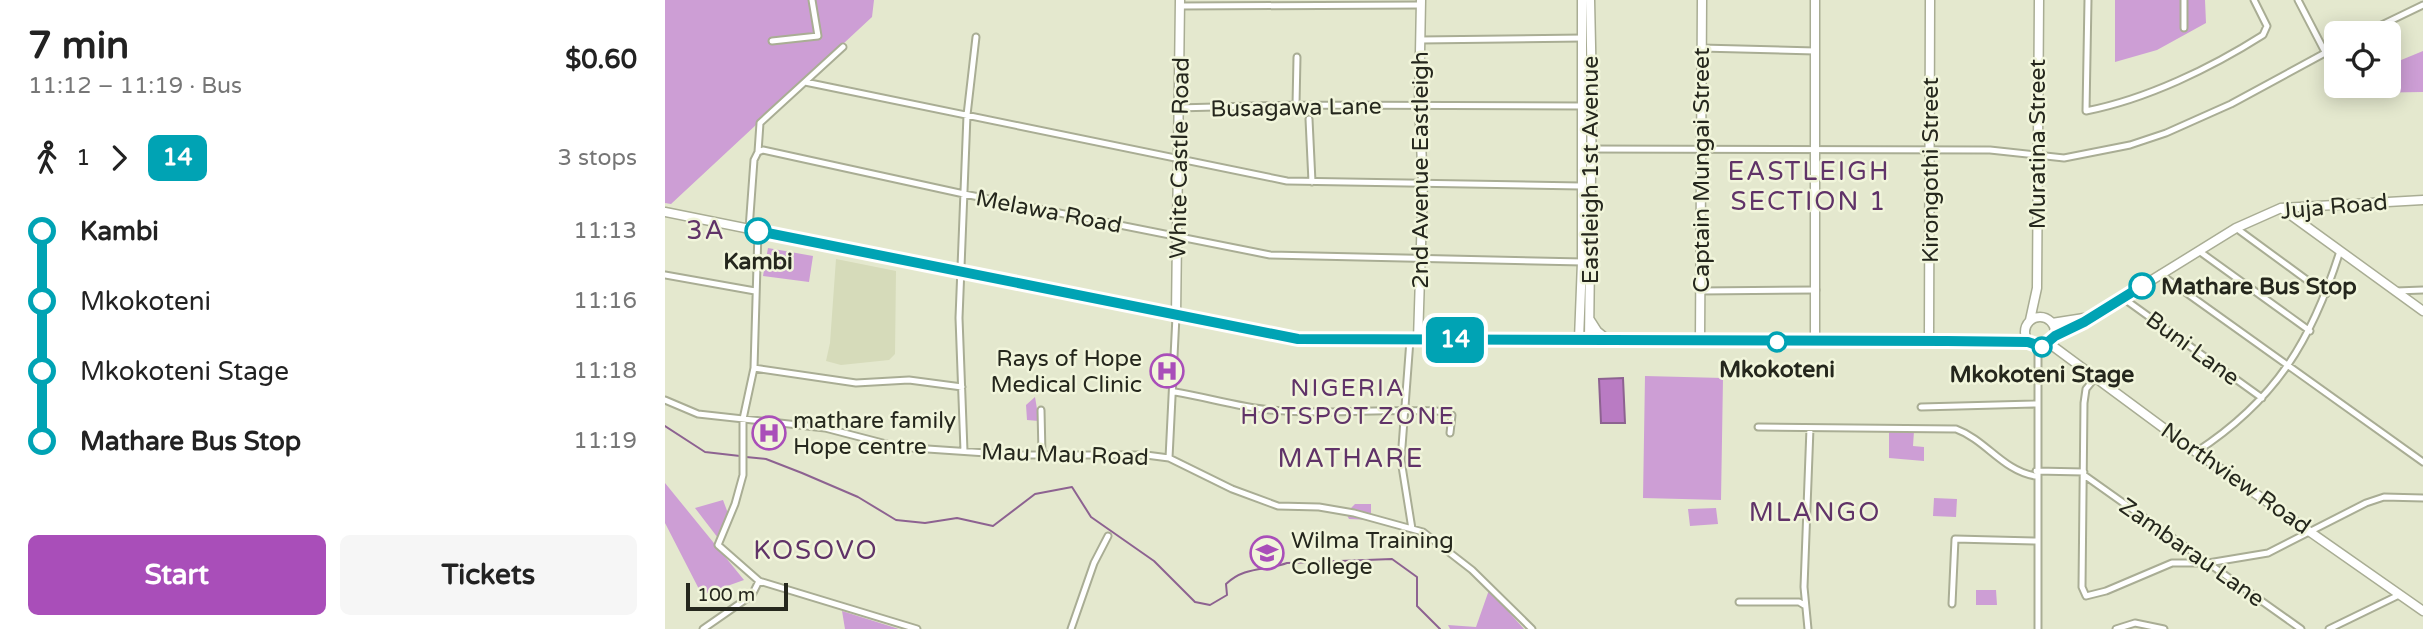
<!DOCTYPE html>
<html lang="en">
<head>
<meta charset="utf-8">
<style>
  :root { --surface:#fff; --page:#f6f6f6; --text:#222; --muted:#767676; --accent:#a94eb9 }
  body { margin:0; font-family:"Varela Round",sans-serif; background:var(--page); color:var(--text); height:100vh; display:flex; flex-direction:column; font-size:26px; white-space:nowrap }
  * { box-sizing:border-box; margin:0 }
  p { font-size:23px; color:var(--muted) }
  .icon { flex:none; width:38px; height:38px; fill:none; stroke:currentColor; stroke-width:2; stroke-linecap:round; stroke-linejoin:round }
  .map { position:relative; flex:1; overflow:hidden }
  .side { display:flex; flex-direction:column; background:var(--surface); width:665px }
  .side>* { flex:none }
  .badge { padding:0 14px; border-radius:10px; font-size:24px; line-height:46px }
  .controls { position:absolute; left:1659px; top:21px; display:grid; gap:14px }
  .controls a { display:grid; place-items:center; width:77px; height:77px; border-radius:10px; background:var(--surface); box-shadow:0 4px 18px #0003; font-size:35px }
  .scale { position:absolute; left:21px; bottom:18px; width:102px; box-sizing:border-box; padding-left:7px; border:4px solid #25271d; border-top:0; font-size:19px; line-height:24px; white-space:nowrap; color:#25271d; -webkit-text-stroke:5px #f1f5db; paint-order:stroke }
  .map>.badge { position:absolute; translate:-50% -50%; box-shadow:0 0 0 4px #fff }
  .legs { display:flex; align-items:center; gap:10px; height:77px; padding:0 28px; font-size:23px }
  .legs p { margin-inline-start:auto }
  .headline { display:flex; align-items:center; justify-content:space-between; height:119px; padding:0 28px }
  h1 { font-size:38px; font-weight:800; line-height:52px }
  .action { display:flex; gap:14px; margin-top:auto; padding:14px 28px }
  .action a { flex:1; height:80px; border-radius:10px; background:var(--accent); color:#fff; font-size:28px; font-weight:800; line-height:80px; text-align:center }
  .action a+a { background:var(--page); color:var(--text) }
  ul { padding:0 28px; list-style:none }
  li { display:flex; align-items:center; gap:24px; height:70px; font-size:26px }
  li i { display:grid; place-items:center; width:10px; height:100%; margin:0 9px; background:currentColor }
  li i::after { content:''; width:18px; height:18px; margin:-9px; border:5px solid; border-radius:50%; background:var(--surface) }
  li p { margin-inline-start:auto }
  li:first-child i { background:linear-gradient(#0000 50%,currentColor 0) }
  li:last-child i { background:linear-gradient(currentColor 50%,#0000 0) }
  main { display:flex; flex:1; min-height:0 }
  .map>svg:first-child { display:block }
  .built { fill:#d6dbba }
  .green { fill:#cd9ed5 }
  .water { fill:#b97bc3; stroke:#8d6291; stroke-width:2 }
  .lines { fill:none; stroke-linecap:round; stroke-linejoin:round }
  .stream { stroke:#8d6291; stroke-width:2 }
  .street-casing { stroke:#a9ad94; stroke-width:9 }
  .secondary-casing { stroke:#a9ad94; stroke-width:11 }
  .street { stroke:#fff; stroke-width:5 }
  .secondary { stroke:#fff; stroke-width:8 }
  .line-1-casing { stroke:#fff; stroke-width:16 }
  .line-1 { stroke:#00a3b4; stroke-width:10 }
  .stop-1-dot { fill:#fff; stroke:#00a3b4; stroke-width:3.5 }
  .labels { text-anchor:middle; stroke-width:5; stroke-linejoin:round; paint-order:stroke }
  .street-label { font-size:23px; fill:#25271d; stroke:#f1f5db }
  .stop-label { font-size:23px; font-weight:bold; fill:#25271d; stroke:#f1f5db }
  .poi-label { font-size:23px; fill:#25271d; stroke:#f1f5db; text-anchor:start }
  .neighbourhood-label { font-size:24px; letter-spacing:2px; fill:#603368; stroke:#f1f5db }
  .quarter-label { font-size:26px; letter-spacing:2px; fill:#603368; stroke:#f1f5db }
</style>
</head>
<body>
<main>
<section class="side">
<div class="headline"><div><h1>7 min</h1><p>11:12 – 11:19 · Bus</p></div><b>$0.60</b></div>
<div class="legs"><svg class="icon" aria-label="walk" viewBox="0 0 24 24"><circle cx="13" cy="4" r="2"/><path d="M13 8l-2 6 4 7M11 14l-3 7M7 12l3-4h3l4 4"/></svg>1<svg class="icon" aria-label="forward" viewBox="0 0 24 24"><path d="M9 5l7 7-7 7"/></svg><b class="badge" style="background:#00a3b4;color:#fff">14</b><p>3 stops</p></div>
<ul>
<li><i style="color:#00a3b4"></i><b>Kambi</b><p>11:13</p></li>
<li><i style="color:#00a3b4"></i><span>Mkokoteni</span><p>11:16</p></li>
<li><i style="color:#00a3b4"></i><span>Mkokoteni Stage</span><p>11:18</p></li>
<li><i style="color:#00a3b4"></i><b>Mathare Bus Stop</b><p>11:19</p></li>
</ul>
<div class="action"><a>Start</a><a>Tickets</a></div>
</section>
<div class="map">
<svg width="1758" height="629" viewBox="0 0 1758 629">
  <rect width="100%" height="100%" fill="#e4e8ce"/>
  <path class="built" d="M171,259L231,271L230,354L224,360L176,365L161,361L165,343Z"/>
  <path class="green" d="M0,0H209L207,17L6,204L0,203Z
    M1450,0H1540L1541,23L1492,50L1450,62Z
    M1758,51V92L1696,93L1692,86H1724V65Z
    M103,248L148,256L144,282L98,276Z
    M980,376L1058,378L1056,500L978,498Z
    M370,397L374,421L362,420L361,405Z
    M1224,430L1249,431L1248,446L1259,447V461L1224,458Z
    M0,483L79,580L37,595L0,523Z
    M1269,498L1292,499L1291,517L1268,516Z
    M58,500L64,516L53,538L30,508Z
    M690,504H706V520L684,519L681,513Z
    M1051,508L1053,524L1025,526L1023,509Z
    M824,590L859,629H785L783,625L811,627Z
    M1311,590H1331L1332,605H1311Z
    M177,611L234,629H180Z"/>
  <path class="water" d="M958,378L960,423H936L934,379Z"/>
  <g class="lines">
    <path class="stream" d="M0,426L40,452L75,456
      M81,457L101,459L137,473L193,497L231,520L260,523L292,518L328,526L370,494L407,487L426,517L489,561L530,602L545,605L562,595L561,584C580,566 600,571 622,563L727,559L752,577V606L775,629"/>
    <defs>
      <path id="street" d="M1423,0L1421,111C1482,99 1546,68 1598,35L1602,26L1589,0
        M1519,0V28
        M1633,0L1660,52
        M515,6L756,5
        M1700,33L1758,5
        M755,40L918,38
        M107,41L153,36L147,0
        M1036,48L1150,51
        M140,82L622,181L916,186
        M631,105L632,57
        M512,108L631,105L918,106
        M644,119L647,182
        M918,149L1325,150L1399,158L1465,145L1501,133L1566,104L1671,47
        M93,152L95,123L178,47
        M1571,228L1661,294
        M84,229L89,160L93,152L98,150L299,194L605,255L918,262
        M93,231L89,368L78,419V475L70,504L53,545L94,581L252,629
        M1534,251L1645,331
        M1495,274L1758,462
        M0,275L90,291
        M1035,291L1151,290
        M1731,291L1758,290
        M1458,298L1597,398
        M745,340L736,460L747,529
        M1373,347V629
        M89,368L191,383L244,380L297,387
        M1430,378L1421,389L1419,403L1417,587L1421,596L1441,591L1507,563H1543L1603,553L1701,503L1719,497L1758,498
        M510,392C541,397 573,407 605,410C665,416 724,407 783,412L787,415L785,433
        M0,400L33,414L160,428L233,447L351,455H481L504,458L567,489L613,506L654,507L689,513L758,532L807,570L867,629
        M1256,407L1371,404
        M376,410L377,454
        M1093,427L1291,429C1321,440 1337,470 1370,476
        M299,451L294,318L302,115L311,37
        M1531,452C1611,400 1647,340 1675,251
        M504,458L511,316
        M1371,471L1419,472
        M1419,475L1636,629
        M1074,602H1134L1139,605
        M1287,604L1290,539L1371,541
        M38,629L87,595L94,581
        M406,629L429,563L443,536
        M1143,629L1139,587L1145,428
        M1451,629L1470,623L1499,629
        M1664,629L1734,595"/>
      <path id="secondary" d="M1150,0V342
        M1616,208L1758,311
        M0,212L633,339L1363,342
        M511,316L515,0
        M1360 332a15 15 0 1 1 30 0a15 15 0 1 1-30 0Z
        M925,320L932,331L944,341
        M1365,320L1372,288L1374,0
        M1387,323L1419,318
        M1390,336L1419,322L1571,228L1616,208L1758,200
        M914,339L917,262V0
        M753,340L758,182L754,106L756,0
        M924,340L927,91L925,0
        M1035,341L1037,0
        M1264,341L1265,0
        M1385,344L1531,452L1758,611"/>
    </defs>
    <use href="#street" class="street-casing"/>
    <use href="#secondary" class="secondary-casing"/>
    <use href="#street" class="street"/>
    <use href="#secondary" class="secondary"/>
  </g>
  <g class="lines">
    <defs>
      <path id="line-1" d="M93,231L633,339L1282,341L1363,342L1377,347L1390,336L1419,322L1477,286"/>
    </defs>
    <use href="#line-1" class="line-1-casing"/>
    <use href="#line-1" class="line-1"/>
  </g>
  <defs>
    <symbol id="hospital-ring" viewBox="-11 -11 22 22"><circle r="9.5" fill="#f1f5db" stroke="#a94eb9" stroke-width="1.5"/><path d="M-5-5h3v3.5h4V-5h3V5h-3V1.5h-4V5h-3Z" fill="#a94eb9"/></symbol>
    <symbol id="university-ring" viewBox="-11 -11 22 22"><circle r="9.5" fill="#f1f5db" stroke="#a94eb9" stroke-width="1.5"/><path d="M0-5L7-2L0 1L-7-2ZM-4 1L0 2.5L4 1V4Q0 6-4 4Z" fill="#a94eb9"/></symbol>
  </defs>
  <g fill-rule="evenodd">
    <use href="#hospital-ring" x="483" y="352" width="38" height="38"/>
    <use href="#hospital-ring" x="85" y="414" width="38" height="38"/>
    <use href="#university-ring" x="583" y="534" width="38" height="38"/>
  </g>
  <g class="stop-1-dot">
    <circle cx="93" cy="231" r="12"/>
    <circle cx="1477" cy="286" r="12"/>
    <circle cx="1112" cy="342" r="9"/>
    <circle cx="1377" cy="347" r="9"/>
  </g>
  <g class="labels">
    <g class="street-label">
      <text transform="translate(631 107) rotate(-1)" y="8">Busagawa Lane</text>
      <text transform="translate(1372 144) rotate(-90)" y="8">Muratina Street</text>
      <text transform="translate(514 158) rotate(-89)" y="8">White Castle Road</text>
      <text transform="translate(755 170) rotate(-90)" y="8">2nd Avenue Eastleigh</text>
      <text transform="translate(925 170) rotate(-90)" y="8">Eastleigh 1st Avenue</text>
      <text transform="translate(1036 170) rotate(-90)" y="8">Captain Mungai Street</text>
      <text transform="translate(1265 170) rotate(-90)" y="8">Kirongothi Street</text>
      <text transform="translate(1669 206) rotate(-5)" y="8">Juja Road</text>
      <text transform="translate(384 211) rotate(11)" y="8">Melawa Road</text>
      <text transform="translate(1528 348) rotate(36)" y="8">Buni Lane</text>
      <text transform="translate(400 454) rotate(2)" y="8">Mau Mau Road</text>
      <text transform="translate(1571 478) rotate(35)" y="8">Northview Road</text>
      <text transform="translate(1527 552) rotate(35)" y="8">Zambarau Lane</text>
    </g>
    <g class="stop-label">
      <text x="93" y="269">Kambi</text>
      <text x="1496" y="294" text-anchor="start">Mathare Bus Stop</text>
      <text x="1112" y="377">Mkokoteni</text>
      <text x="1377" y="382">Mkokoteni Stage</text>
    </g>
    <g class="poi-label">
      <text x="477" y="366" text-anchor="end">Rays of Hope<tspan x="477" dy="26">Medical Clinic</tspan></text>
      <text x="128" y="428">mathare family<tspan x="128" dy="26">Hope centre</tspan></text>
      <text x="626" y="548">Wilma Training<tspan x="626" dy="26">College</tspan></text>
    </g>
    <g class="neighbourhood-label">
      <text x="683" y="396">NIGERIA<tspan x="683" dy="28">HOTSPOT ZONE</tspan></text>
    </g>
    <g class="quarter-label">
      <text x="1144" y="180">EASTLEIGH<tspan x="1144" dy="30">SECTION 1</tspan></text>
      <text x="41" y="239">3A</text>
      <text x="686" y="467">MATHARE</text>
      <text x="1150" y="521">MLANGO</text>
      <text x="151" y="559">KOSOVO</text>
    </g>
  </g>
</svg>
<div class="controls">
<a><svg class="icon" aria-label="locate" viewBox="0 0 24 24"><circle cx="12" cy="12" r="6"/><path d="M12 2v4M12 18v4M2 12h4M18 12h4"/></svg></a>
</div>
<div class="scale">100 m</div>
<b class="badge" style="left:790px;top:340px;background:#00a3b4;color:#fff">14</b>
</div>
</main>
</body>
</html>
